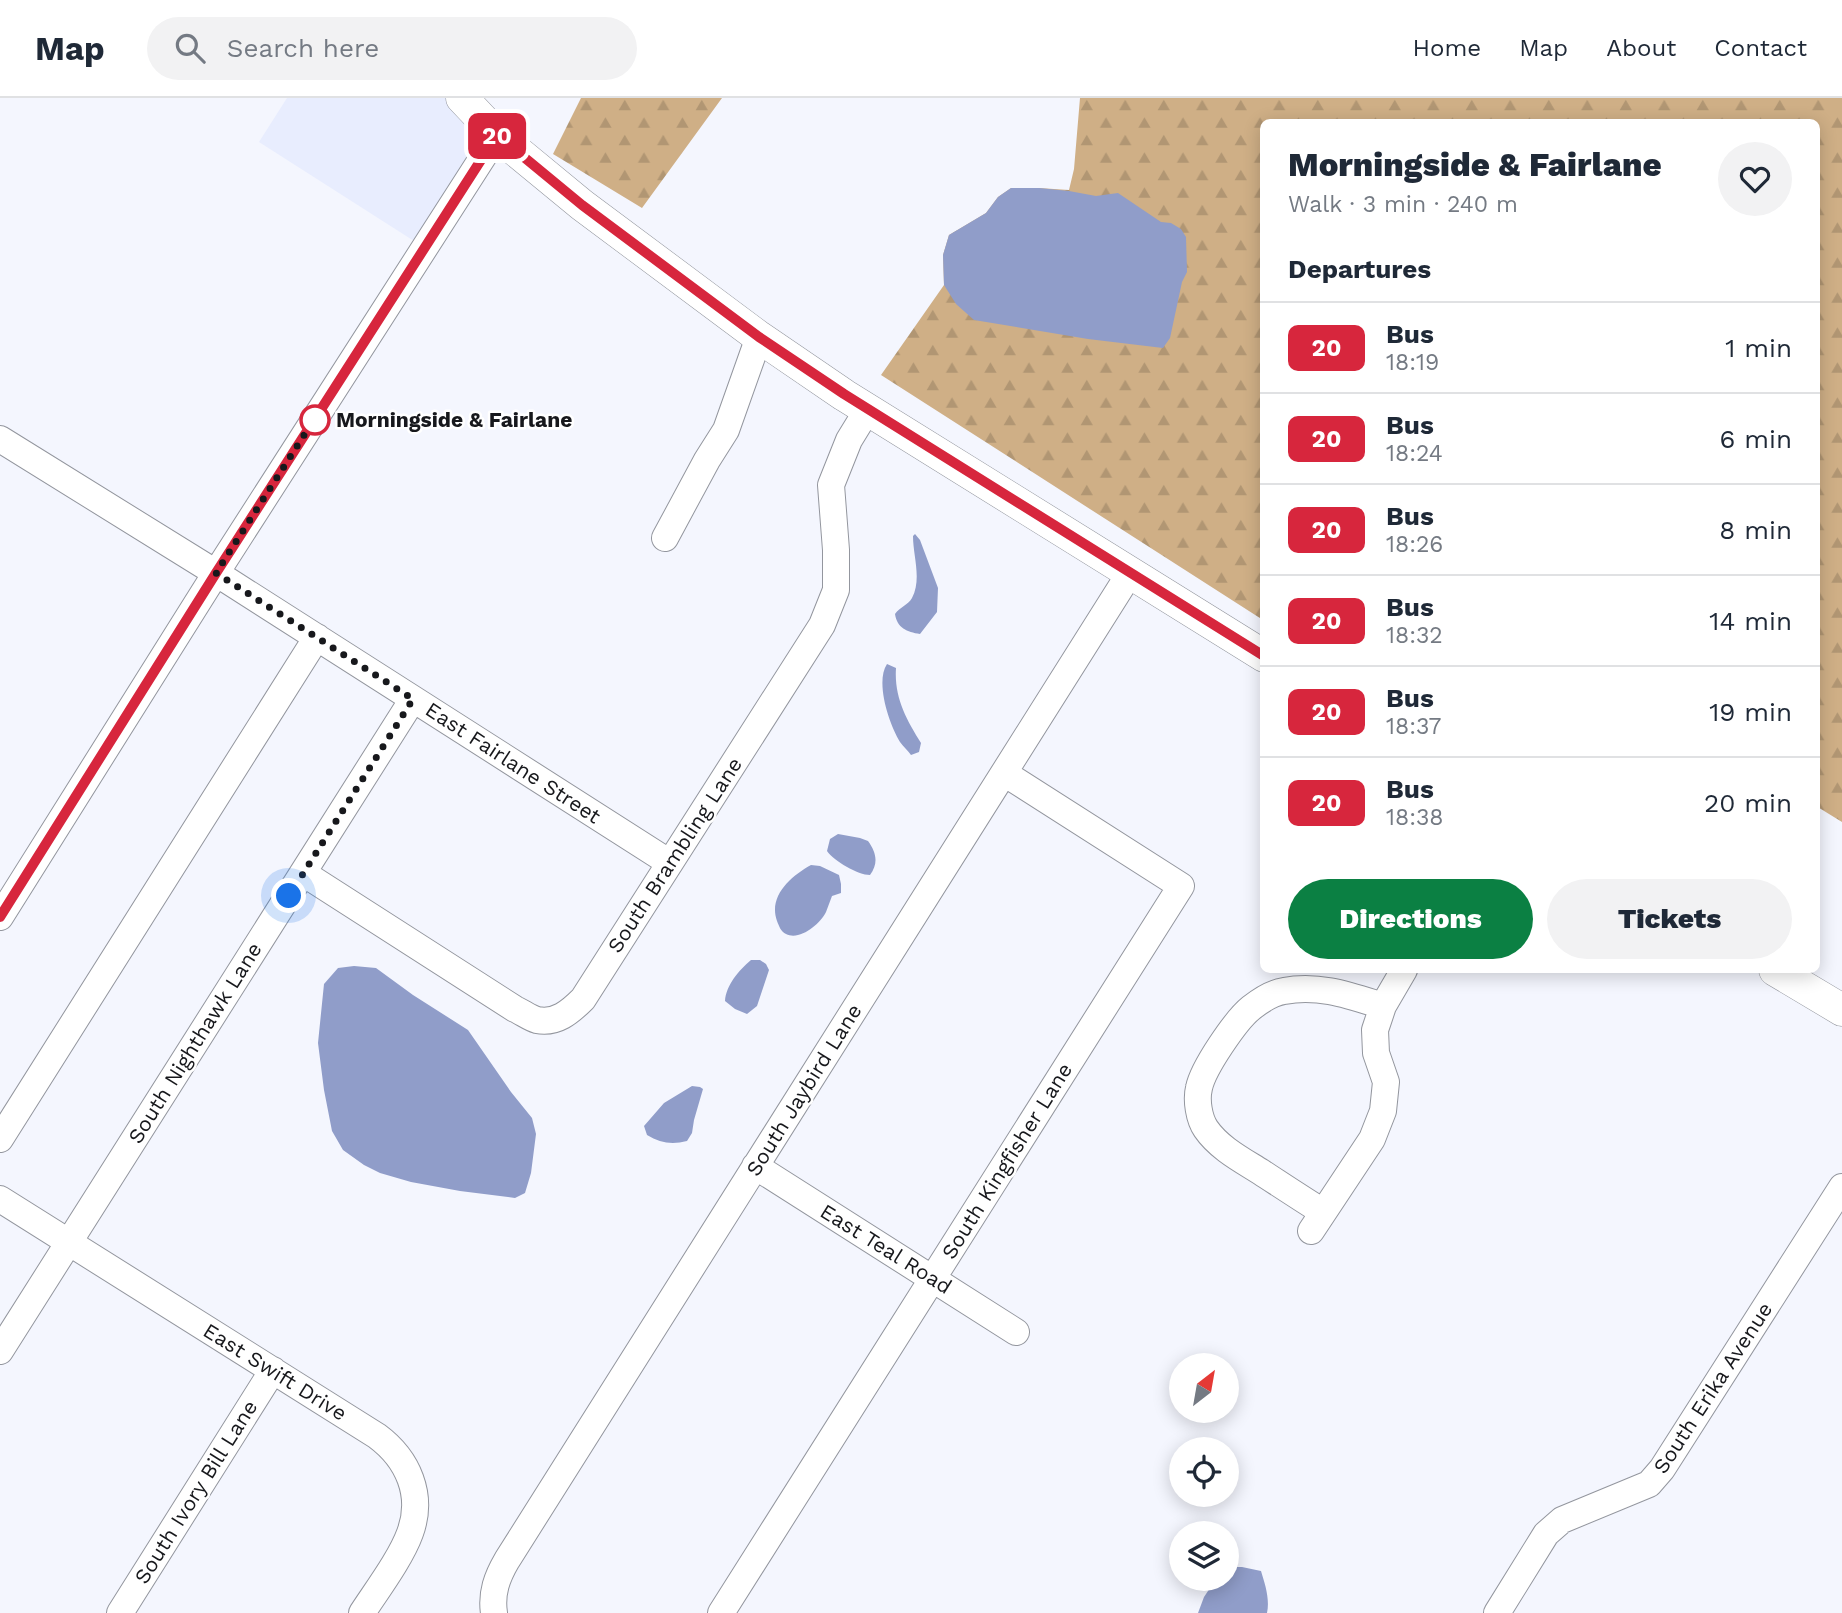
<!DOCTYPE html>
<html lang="en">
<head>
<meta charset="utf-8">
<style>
  :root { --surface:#fff; --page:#f2f2f3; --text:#1f2937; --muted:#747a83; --line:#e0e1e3; --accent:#0b8043 }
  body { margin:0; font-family:"Work Sans",sans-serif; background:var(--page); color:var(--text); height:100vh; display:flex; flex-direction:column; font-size:26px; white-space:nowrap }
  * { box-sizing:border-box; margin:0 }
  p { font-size:23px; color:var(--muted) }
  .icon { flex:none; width:38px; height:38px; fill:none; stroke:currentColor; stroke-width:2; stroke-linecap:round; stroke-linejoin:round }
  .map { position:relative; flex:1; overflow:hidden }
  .panel { position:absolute; left:1260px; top:21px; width:560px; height:854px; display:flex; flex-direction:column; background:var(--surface); border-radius:10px; box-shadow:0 4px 18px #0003 }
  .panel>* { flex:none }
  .badge { padding:0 14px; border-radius:10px; font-size:24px; line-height:46px }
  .needle { width:46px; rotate:31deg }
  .buttons { position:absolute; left:1169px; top:1255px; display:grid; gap:14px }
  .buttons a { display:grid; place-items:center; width:70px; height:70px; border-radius:50%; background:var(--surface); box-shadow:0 4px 18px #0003; font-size:35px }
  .you { position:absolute; width:35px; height:35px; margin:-18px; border:5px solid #fff; border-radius:50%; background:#1a73e8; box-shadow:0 0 0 10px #1a73e833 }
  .map>.badge { position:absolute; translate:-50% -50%; box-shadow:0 0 0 4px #fff }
  h2 { padding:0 28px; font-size:26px; line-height:63px }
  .round { display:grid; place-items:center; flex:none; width:74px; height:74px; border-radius:37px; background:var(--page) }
  .head { display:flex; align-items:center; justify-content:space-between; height:119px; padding:0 28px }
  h1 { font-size:33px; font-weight:800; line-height:52px }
  .action { display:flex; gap:14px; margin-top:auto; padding:14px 28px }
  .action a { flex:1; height:80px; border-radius:42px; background:var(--accent); color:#fff; font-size:28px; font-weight:800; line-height:80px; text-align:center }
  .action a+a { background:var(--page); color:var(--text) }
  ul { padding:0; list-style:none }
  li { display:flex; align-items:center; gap:21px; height:91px; padding:0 28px; border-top:2px solid var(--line) }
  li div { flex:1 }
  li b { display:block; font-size:26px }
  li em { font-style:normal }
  li .badge { min-width:77px; font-weight:700; text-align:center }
  header { display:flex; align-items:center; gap:42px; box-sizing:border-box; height:98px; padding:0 35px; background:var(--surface); border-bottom:2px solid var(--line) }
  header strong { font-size:33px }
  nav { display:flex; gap:38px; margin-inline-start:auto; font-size:24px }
  .search { width:490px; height:63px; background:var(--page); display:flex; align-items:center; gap:18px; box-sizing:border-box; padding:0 24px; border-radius:38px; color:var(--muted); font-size:26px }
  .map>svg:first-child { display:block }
  .built { fill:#e8edfe }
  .forest { fill:url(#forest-firs) }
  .water { fill:#909dc9 }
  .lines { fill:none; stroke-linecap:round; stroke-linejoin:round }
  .minor-casing { stroke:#93969e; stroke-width:28 }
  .major-casing { stroke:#93969e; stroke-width:33 }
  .minor { stroke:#fff; stroke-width:26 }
  .major { stroke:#fff; stroke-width:32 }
  .line-casing { stroke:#fff; stroke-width:16 }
  .line { stroke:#d7263d; stroke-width:10 }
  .walk { stroke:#17181c; stroke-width:7; stroke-dasharray:0 12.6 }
  .stop-dot { fill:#fff; stroke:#d7263d; stroke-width:3.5 }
  .labels { text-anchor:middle; stroke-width:5; stroke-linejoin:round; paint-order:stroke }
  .stop-label { font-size:21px; font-weight:bold; fill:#17181c; stroke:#fff; text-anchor:start }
  .street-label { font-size:21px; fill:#17181c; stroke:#fff }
</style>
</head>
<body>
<header>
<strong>Map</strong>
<div class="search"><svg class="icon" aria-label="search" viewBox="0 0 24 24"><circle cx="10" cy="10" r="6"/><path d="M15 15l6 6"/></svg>Search here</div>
<nav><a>Home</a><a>Map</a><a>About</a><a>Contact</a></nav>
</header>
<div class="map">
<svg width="1842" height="1515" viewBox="0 0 1842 1515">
  <defs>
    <pattern id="forest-firs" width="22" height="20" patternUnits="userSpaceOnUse" patternTransform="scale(1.75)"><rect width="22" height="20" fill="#cfaf86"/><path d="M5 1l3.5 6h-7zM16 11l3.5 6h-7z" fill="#b19673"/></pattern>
  </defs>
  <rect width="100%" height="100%" fill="#f4f6fe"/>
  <path class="built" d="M287,0H462L497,37L425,150L259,44Z"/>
  <path class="forest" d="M581,0H722L642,110L553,56Z
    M1080,0H1842V724L1816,708V24H1264L1263,522L881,277L944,187L943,157L949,137L986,115L998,99L1011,90H1039L1069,92L1074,71Z"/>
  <path class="water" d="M1011,90H1039L1069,93L1096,98L1118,95L1161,124L1171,125L1181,131L1186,139L1187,174L1182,184L1170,240L1163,250L1088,241L974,222L956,206L944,187L943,157L949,137L986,115L998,99Z
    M915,436L920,442L938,490L937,514L920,536C907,534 897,530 895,516C900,509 908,507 912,500C922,481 913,458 913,438Z
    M887,566L896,570C894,599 906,621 921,645L919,654L911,657C908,653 903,648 900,644C889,626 875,584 887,566Z
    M838,736L860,740L868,743C876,754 879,765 870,777C858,777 834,763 827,753L830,741Z
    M811,767L820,768L839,777L841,786V795L832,798C830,803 828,809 826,814C820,826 800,843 786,836C781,834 779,828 777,823C768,798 791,778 811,767Z
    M751,862H760L766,866L769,872L757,908L747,916L735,911L725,903C726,887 739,872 751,862Z
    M354,868L376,870L413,897L468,932L511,994L532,1020L536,1036L531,1075L525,1095L515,1100L460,1093L411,1084L380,1075L364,1067L343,1052L332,1033L324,992L318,945L324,886L338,870Z
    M692,988L700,989L703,991L694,1022L692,1035L687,1043C672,1047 660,1045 647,1037L644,1028L664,1005Z
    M1227,1469H1242L1261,1473C1265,1486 1270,1501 1267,1515H1198L1204,1499L1216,1481L1227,1480Z"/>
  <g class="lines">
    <defs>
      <path id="minor" d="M0,341L216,475L670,765
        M665,440L707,362L726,332L759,239
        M303,775L515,911C522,914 530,920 537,922C556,926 570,914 583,901L822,527L836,492V452L831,387L849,342L868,311
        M0,819L216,475L497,37
        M0,1041L317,539
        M755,1068L1016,1234
        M0,1101L377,1338C408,1361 424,1397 410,1435C401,1460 377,1492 362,1515
        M1323,1114C1302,1101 1281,1087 1261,1074C1242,1062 1219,1050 1206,1031C1199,1021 1196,1002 1199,990C1203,970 1236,922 1251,910C1261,902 1272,895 1284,893C1319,886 1351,898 1383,908
        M1311,1133L1372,1041L1383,1013L1386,984L1376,955L1375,932L1383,908L1404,872
        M0,1253L413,601
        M120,1515L273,1272
        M494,1515C491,1495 497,1479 507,1462L1130,475
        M721,1515L1181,788L1004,675
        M1497,1515L1546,1436L1562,1422L1649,1386L1662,1371L1842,1089"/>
      <path id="major" d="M462,0L497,37L582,107L759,239L844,297L1264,558
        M1775,872L1842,912"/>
    </defs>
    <use href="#minor" class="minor-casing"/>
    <use href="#major" class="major-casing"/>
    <use href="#minor" class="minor"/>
    <use href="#major" class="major"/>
  </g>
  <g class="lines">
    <defs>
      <path id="line" d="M0,819L216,475L497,37L582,107L759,239L844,296L1264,558"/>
    </defs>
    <use href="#line" class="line-casing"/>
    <use href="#line" class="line"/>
    <path class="walk" d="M289,798L413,601L216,475L315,320V322"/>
  </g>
  <circle class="stop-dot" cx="315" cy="322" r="14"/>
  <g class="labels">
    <g class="stop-label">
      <text x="336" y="329">Morningside &amp; Fairlane</text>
    </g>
    <g class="street-label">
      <text transform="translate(513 665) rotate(33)" y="7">East Fairlane Street</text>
      <text transform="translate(675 757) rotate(-57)" y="7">South Brambling Lane</text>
      <text transform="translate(195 945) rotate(-58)" y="7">South Nighthawk Lane</text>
      <text transform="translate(804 992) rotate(-58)" y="7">South Jaybird Lane</text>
      <text transform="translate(1007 1063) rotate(-58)" y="7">South Kingfisher Lane</text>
      <text transform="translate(886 1151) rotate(32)" y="7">East Teal Road</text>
      <text transform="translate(275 1274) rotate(32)" y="7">East Swift Drive</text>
      <text transform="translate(1713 1290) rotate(-57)" y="7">South Erika Avenue</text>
      <text transform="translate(196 1394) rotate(-58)" y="7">South Ivory Bill Lane</text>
    </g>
  </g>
</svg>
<div class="buttons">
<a><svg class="needle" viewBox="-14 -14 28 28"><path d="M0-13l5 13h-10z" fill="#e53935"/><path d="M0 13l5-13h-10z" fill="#747a83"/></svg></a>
<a><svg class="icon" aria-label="locate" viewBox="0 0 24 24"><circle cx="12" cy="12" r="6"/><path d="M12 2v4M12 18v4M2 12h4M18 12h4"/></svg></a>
<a><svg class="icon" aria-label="layers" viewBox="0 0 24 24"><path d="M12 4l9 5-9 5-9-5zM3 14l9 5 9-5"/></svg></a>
</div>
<div class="you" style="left:289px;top:798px"></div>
<b class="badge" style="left:497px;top:38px;background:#d7263d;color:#fff">20</b>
<section class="panel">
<div class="head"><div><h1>Morningside &amp; Fairlane</h1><p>Walk · 3 min · 240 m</p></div><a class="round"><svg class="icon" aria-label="heart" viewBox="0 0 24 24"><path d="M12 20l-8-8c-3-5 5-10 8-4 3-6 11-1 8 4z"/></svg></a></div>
<h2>Departures</h2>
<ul>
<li><span class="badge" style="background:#d7263d;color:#fff">20</span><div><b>Bus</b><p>18:19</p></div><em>1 min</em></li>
<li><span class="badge" style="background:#d7263d;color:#fff">20</span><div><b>Bus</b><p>18:24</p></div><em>6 min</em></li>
<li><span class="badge" style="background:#d7263d;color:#fff">20</span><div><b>Bus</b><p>18:26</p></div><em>8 min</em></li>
<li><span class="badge" style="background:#d7263d;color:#fff">20</span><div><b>Bus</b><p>18:32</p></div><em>14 min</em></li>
<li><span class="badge" style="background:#d7263d;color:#fff">20</span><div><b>Bus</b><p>18:37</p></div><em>19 min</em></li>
<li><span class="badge" style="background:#d7263d;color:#fff">20</span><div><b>Bus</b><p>18:38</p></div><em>20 min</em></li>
</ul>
<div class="action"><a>Directions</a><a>Tickets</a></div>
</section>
</div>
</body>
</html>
